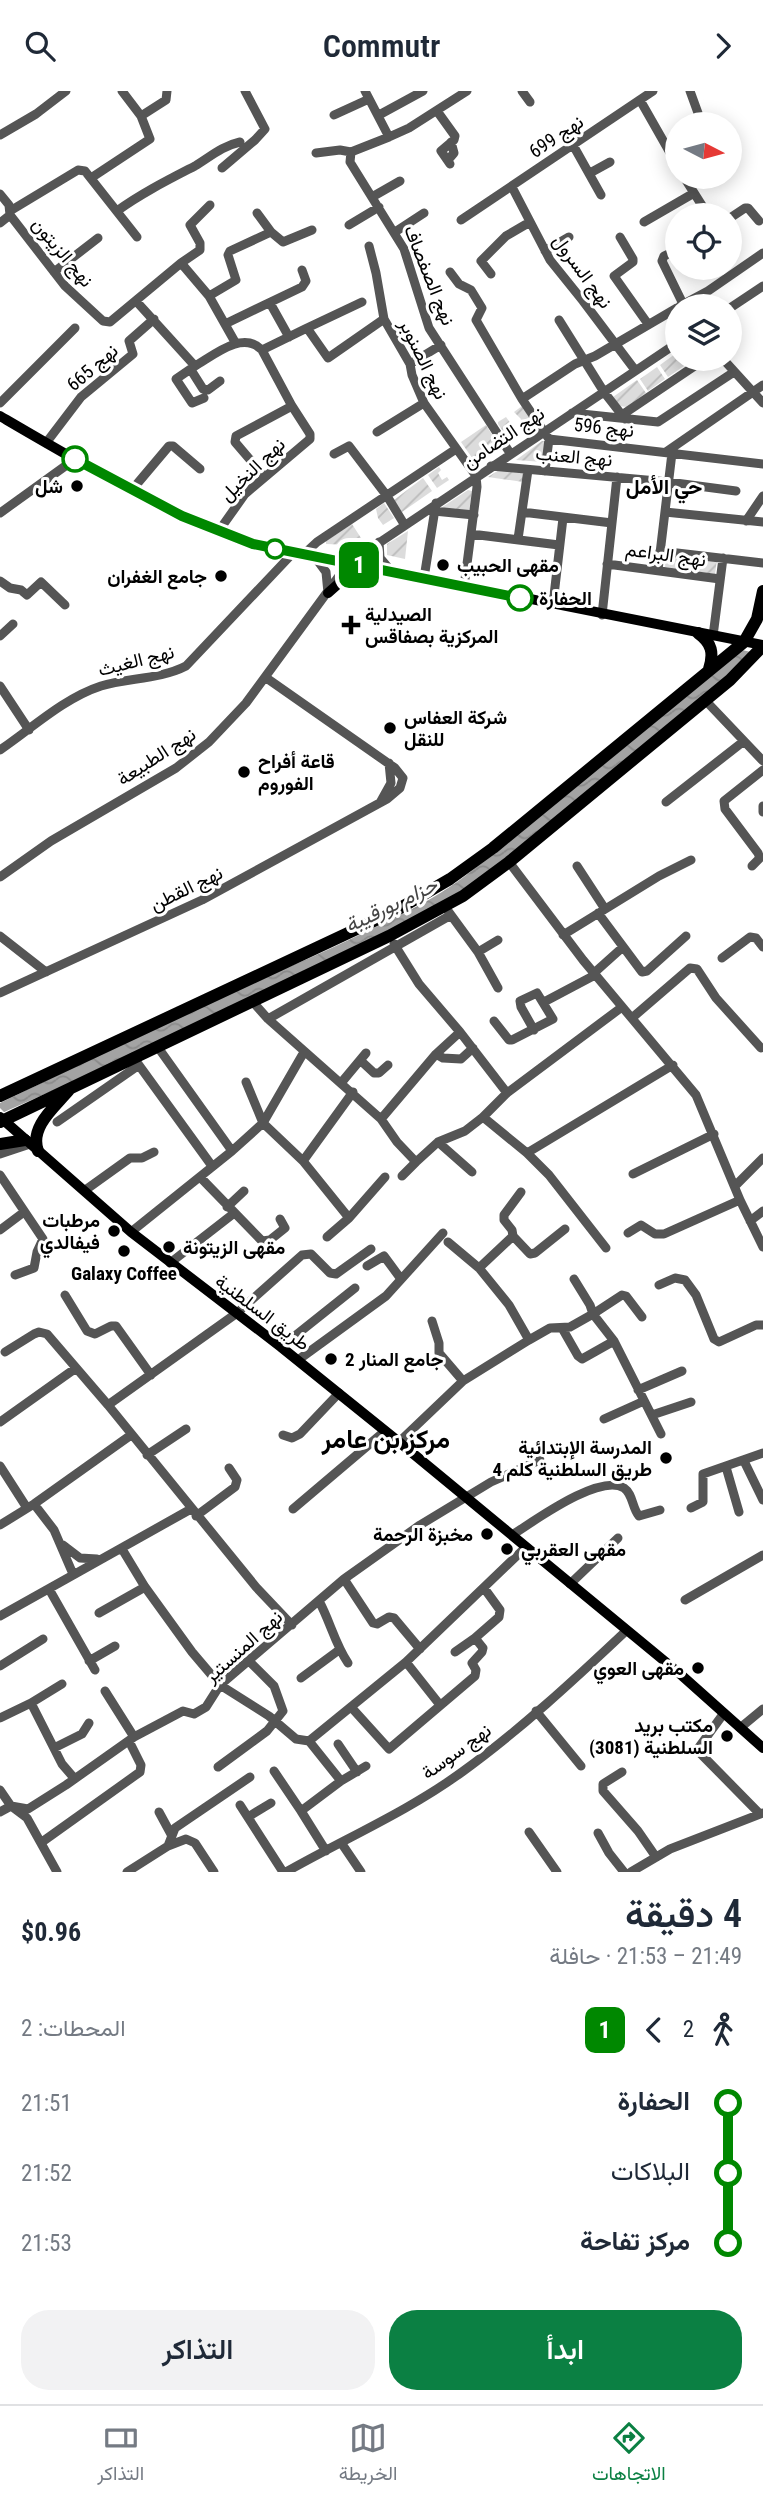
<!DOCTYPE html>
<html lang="ar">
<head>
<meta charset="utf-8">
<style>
  :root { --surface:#fff; --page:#f2f2f3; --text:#1f2937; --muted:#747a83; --line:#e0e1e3; --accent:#0b8043 }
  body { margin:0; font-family:"Roboto Condensed",Vazirmatn,sans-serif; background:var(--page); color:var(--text); direction:rtl; height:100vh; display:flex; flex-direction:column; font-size:26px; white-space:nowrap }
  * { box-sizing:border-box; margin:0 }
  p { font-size:23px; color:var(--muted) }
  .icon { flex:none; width:38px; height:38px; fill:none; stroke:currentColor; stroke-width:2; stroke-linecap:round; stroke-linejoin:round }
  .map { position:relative; height:1781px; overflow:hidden; direction:ltr }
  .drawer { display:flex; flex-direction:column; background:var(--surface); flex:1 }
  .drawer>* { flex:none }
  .badge { padding:0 14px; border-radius:10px; font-size:24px; line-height:46px }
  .needle { width:46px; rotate:96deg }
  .tools { position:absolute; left:665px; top:21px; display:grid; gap:14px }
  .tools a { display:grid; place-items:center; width:77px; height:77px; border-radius:50%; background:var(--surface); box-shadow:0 4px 18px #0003; font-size:35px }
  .map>.badge { position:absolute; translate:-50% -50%; box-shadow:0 0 0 4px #fff }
  .legs { display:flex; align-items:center; gap:10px; height:77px; padding:0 21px; font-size:23px }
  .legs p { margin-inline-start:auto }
  .summary { display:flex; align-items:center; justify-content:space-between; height:119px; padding:0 21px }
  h1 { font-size:38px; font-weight:600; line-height:52px }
  .button { display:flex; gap:14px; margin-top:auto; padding:14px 21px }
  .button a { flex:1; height:80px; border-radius:28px; background:var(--accent); color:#fff; font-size:28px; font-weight:600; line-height:80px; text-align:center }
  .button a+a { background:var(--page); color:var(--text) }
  ul { padding:0 21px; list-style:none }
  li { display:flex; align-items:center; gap:24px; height:70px; font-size:26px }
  li i { display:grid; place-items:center; width:10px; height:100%; margin:0 9px; background:currentColor }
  li i::after { content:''; width:18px; height:18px; margin:-9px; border:5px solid; border-radius:50%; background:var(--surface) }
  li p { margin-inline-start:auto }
  li:first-child i { background:linear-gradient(#0000 50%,currentColor 0) }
  li:last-child i { background:linear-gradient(currentColor 50%,#0000 0) }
  header { display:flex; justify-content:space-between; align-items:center; height:91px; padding:0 21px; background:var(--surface); font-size:32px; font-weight:600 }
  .tab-bar { display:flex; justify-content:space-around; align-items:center; height:98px; border-top:2px solid var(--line); background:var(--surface); font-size:19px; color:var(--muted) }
  .tab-bar a { display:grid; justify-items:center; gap:4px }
  .tab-bar .on { color:var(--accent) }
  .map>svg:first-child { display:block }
  .garden { fill:url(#garden-furrows) }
  .water { fill:url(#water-waves) }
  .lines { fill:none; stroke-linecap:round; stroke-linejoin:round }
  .minor { stroke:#555; stroke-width:9 }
  .major { stroke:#000; stroke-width:10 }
  .highway { stroke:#000; stroke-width:12 }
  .line-1-casing { stroke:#fff; stroke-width:16 }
  .line-1 { stroke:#080; stroke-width:10 }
  .stop-1-dot { fill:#fff; stroke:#080; stroke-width:3.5 }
  .poi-dot { fill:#000; stroke:#fff; stroke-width:2.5 }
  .labels { text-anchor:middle; stroke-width:6; stroke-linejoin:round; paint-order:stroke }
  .street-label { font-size:19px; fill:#000; stroke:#fff }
  .poi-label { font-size:19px; font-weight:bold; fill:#000; stroke:#fff; text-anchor:end }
  .stop-label { font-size:19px; font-weight:bold; fill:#000; stroke:#fff; text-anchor:start }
  .neighbourhood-label { font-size:21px; font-weight:bold; fill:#000; stroke:#fff }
  .water-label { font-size:21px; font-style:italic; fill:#444; stroke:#fff }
  .district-label { font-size:26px; font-weight:bold; fill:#000; stroke:#fff }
</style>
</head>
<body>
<header><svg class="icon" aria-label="forward" viewBox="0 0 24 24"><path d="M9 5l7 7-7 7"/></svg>Commutr<svg class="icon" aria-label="search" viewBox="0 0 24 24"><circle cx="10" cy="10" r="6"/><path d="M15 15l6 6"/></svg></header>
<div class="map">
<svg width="763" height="1781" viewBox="0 0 763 1781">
  <defs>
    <pattern id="garden-furrows" width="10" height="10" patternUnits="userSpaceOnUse" patternTransform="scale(1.75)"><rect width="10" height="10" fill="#dcdcdc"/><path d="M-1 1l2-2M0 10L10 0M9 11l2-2" fill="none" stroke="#bbb"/></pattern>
    <pattern id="water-waves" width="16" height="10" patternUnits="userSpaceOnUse" patternTransform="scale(1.75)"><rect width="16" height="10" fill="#a3a3a3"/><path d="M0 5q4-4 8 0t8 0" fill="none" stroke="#8b8b8b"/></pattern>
  </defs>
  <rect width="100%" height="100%" fill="#fff"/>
  <path class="garden" d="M675,263H677V268H680L684,275L668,286L660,274Z
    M657,276L665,288L648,300L640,288Z
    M637,289L646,302L627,316L619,315L613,306Z
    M522,315L534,332L524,338L520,332L521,328L514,321Z
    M506,326L511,333L510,337H514L518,344L509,349L498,333V331Z
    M486,334L499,355L475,371L461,351Z
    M542,350H545L543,371L516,369Z
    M439,376L441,379L438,382L442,389L447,386L449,389L437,397L428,384Z
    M499,379L523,382V391L488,386Z
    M423,387L432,400L402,421L394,409Z
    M468,399L472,400L469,421L441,417Z
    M384,412L394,427L383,434L378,427L376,418Z
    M352,433L361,447L351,454L326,453V450Z
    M408,440L405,468L387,464V453Z
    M667,463L717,469L715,483L665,476Z"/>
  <path class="water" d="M742,559L751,561L735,579L475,792L416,826L84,986L4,1021L0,1017V1012L254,889C290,877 323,861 357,845C403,823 448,803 485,768Z"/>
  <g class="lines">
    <path class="minor" d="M365,0L389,46L351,61L350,71L404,158L429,237L510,362
      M522,0L530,11
      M690,0L702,33
      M640,9L677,74
      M437,20L455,45L454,49L441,60L450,73
      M334,24L369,8
      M379,24L423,0
      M141,25L166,9L167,0
      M0,44L36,23L66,0
      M389,46L409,37L467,0
      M573,54L601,104
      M316,62L340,59L351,61
      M448,69L454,62L451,51
      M222,77L255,49L265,38L245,0
      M590,82L610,71
      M684,86L708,124
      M91,87L150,48L141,25L122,0
      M512,96L550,169L583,210L635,279
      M0,103L9,114L10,124L65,195L103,230L110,231L181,172L200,159V152L190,134L210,114
      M372,106L400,90
      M10,120L78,79L85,80L137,146
      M117,120C142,102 168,89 195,75C210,66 222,55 240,51
      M257,122L271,141
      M730,127L745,117H748L759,130
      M461,129L653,0
      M644,131L694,102
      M0,132L10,124
      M349,134L379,116
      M395,141L424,122
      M620,146L633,168V171L614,185L648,233
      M369,155L376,182L384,228L410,273L412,284L424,312L476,385L477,396L464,496
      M677,159L664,165L662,170L684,215
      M545,160L569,146
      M181,172L209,205L235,251
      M54,181L98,147
      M450,181L459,193L471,199L482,217L476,229L522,308L549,348L763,373
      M491,183L481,170L506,145L530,131
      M209,205L236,189L228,164L230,160L271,141L283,151L312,139
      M136,210L195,275C214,264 243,239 262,259L307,237L328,267L384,228
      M270,212L289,246
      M680,215L708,200L763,162
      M730,217L763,195
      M559,229L604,301L625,328
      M225,233L302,196L306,190L302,179
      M307,237L362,211
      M723,268L763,312
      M410,273L441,254
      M195,275L176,288L192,312L204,307
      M191,279L203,298L208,299L220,290
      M522,308L575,273L595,265L677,217
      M0,312L75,237
      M572,322L658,331L734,281
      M622,324L705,268
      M377,341L424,312
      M46,352L81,306L133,263L129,250L154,228
      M666,361L763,294
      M334,363L349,355L387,405L404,433
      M491,375L668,391L736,400
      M545,380L549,348
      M264,385L235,351L236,345L292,315
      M131,400L169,355H173L200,378
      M434,420L474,424
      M522,421L612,432
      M665,421L763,431
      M0,422L75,368
      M746,430L763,405
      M218,441L245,403L310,348V343L292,315L262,259
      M471,443L559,454
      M518,448L528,379
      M379,451L380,467L391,480
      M660,460L763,472
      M303,464L317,451L456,358
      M315,466L326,481L328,502
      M607,473L720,488
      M658,479L672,362
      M424,487L436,412
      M0,490L10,497L21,499L27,504L41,491L65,514
      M553,513L563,427
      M602,524L617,386
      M0,545L13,533
      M713,545L723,467
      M0,595L29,639
      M705,609L763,670
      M0,659C31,638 64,607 101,595C128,587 161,588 186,575L293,462
      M381,710L391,692L389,672
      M666,711L744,650
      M763,715V721
      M509,771L583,869L696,1004L740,1109L763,1156
      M577,775L605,818
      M752,775L760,767L758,762L725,718L724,710L763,679
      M0,786L51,750L176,677L209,651L246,612L342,481L361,464L677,252
      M448,820L478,861L498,849
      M598,822L642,881L647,880L686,845
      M563,844L659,785L691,769
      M0,845L46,881
      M394,853L419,893L460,941
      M478,861L498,897
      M722,867L750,846L756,847L763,856
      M594,882L623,856
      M0,902L202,809L387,708L400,697L403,687L395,677L265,586
      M252,910L268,928L381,1028L397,1051L416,1071L438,1051L465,1040L483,1026L527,1062L673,974
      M544,911L595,884
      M632,927L690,877L697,878L716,907L761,957
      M268,928L451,824
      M494,930L509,949H512L553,928L537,902L520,910L521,916L534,939
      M436,963L443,967L461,968L473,957
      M133,966L212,1075
      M360,969L374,982H379L388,974
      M246,991L263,1032
      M341,992L366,962
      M483,1026L507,1002L622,916
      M381,1028L436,963L460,941L507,1002
      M57,1031L139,974
      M263,1032L304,961
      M438,1051L472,1081
      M232,1060L263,1032L303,1070L353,1001
      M527,1062L549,1084L606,1157
      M0,1063L30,1053
      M303,1070L349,1127
      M633,1083L714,1043
      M0,1084L43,1148L37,1161L34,1177L15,1184
      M402,1085L416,1071
      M200,1086L262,1150L270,1149L285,1137L280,1128
      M735,1095L763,1067
      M84,1100L130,1067H142L154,1061
      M227,1116L244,1100
      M750,1130L763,1120
      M0,1139L24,1121
      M131,1141L232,1060L157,955
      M628,1142L641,1134L655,1143H664L740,1109
      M513,1145L530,1163L535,1162L565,1138
      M327,1146L349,1127L385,1086
      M448,1151L479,1177
      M170,1172L233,1123
      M367,1175L384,1165L401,1188
      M574,1188L590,1214L593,1223L622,1204L626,1205L642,1226
      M659,1194L675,1187L685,1189L696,1204L714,1248L719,1251L756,1234H763
      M65,1204L87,1240L95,1243L111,1235H116L151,1284
      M432,1230L439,1252V1262L463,1290
      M562,1237L578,1265L582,1268L614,1250
      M529,1249L550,1237L570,1236L593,1223L614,1250L661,1343
      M281,1256L355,1197
      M5,1261L34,1243L39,1241L47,1243L108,1314
      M298,1269L386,1205L443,1142
      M638,1299L682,1280
      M652,1324L691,1311
      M604,1328L644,1310
      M0,1331L76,1277
      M283,1344L292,1347L300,1343L339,1302
      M399,1351L463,1290L529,1249L509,1214L479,1177L513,1145L512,1139L504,1129V1124L521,1101
      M147,1364L186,1338
      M744,1370L763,1409
      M0,1375L27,1417
      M726,1376L739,1421
      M34,1413L54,1439L73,1483
      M691,1417L703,1411V1383L763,1362
      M293,1418L385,1340
      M196,1425L235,1396L237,1389L229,1377
      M0,1434L34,1413L131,1344
      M512,1444C533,1431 599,1382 624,1397C633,1403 632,1417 639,1425L660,1419
      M63,1454L80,1467L97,1468
      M122,1458L145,1496L192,1561L220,1594L269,1625L296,1648L309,1650L341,1690L301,1720L326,1760
      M344,1488L373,1532L377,1533L389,1526L394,1527L420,1558
      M570,1493L618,1447
      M49,1498L95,1579
      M685,1509L763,1464
      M319,1510C330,1530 335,1553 348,1572
      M99,1522L145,1496
      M0,1525L191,1418
      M292,1534L256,1496L108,1314L237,1222L302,1164L311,1163L330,1182L336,1183L371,1158
      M455,1561L475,1547
      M89,1570L115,1555
      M406,1571L440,1614
      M0,1575L43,1548
      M301,1587L339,1559
      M105,1600L134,1646
      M31,1612L62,1593
      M351,1616L389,1658L475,1585L476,1579L472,1572L482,1561L483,1557L475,1547L499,1526L500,1519L484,1497
      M536,1620L581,1675
      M724,1622L697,1659L760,1723
      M0,1627L31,1612L62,1673L74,1687
      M740,1637L763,1618
      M309,1650L406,1571L526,1456
      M338,1653L357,1681
      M54,1657L82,1643L89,1632
      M218,1676L267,1640L283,1620L274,1595L249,1570
      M274,1680L301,1720
      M622,1681L603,1693V1700L638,1740L656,1766
      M341,1690L366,1675
      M0,1699L11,1715L27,1727L57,1781
      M240,1714L283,1781
      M0,1721L11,1715L28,1718L66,1694L134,1646L183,1620L194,1623L206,1616L220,1594L344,1488L420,1434L491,1391L540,1369
      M159,1721L172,1745
      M248,1726L271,1712
      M529,1741L557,1781
      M598,1742L609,1762L624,1781
      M42,1751L140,1681L141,1674L129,1650
      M342,1753L361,1781
      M168,1755L175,1737L250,1686
      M127,1781L168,1755L186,1748L195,1752L214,1781
      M286,1781C344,1748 407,1721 462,1681C520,1639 574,1589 627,1539
      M631,1781L670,1758L763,1722"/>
    <path class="major" d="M0,325C82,373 163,421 253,453L763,554
      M328,502L346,486L371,479
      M0,1026L131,1141L281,1256L399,1351L679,1582L763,1657"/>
    <path class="highway" d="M698,542C712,552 714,562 709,578
      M0,1005L395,820L450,788L493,757L744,551L757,528L763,500
      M0,1031L389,845L463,805L509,771L730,589L763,555
      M0,1053L25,1049
      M38,1060C29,1036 55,1016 69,999"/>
  </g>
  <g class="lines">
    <defs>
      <path id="line-1" d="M75,368L182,425L253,453L520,507"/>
    </defs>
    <use href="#line-1" class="line-1-casing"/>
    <use href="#line-1" class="line-1"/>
  </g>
  <g class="stop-1-dot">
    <circle cx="75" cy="368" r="12"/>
    <circle cx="275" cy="458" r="9"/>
    <circle cx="520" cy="507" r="12"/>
  </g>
  <g class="poi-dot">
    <circle cx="77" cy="395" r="7"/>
    <circle cx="443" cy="474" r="7"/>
    <circle cx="221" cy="485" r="7"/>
    <path d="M347.5 523.5h7v7h7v7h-7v7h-7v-7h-7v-7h7z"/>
    <circle cx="390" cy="637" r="7"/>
    <circle cx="244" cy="681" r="7"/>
    <circle cx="114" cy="1140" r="7"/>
    <circle cx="169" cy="1156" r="7"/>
    <circle cx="124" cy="1160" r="7"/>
    <circle cx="331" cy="1268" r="7"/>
    <circle cx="666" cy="1367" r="7"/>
    <circle cx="487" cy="1443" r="7"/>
    <circle cx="507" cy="1458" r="7"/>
    <circle cx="698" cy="1577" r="7"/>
    <circle cx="727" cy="1645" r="7"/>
  </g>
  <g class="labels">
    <g class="street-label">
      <text transform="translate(556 45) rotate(-34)" y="7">نهج 699</text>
      <text transform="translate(63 161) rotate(50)" y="7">نهج الزيتون</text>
      <text transform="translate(583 180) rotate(54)" y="7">نهج السرول</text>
      <text transform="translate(430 184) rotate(68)" y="7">نهج الصفصاف</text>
      <text transform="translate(424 268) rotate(64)" y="7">نهج الصنوبر</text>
      <text transform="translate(92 276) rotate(-41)" y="7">نهج 665</text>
      <text transform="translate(604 336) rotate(6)" y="7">نهج 596</text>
      <text transform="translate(503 346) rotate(-34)" y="7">نهج التضامن</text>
      <text transform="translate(574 365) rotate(5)" y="7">نهج العنب</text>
      <text transform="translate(252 378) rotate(-44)" y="7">نهج النخيل</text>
      <text transform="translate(666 463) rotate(8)" y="7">نهج البراعم</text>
      <text transform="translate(136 569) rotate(-14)" y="7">نهج الغيث</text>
      <text transform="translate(156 665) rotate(-33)" y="7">نهج الطبيعة</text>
      <text transform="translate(186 797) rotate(-26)" y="7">نهج القطن</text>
      <text transform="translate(263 1221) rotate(37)" y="7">طريق السلطنية</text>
      <text transform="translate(243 1555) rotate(-42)" y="7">نهج المنستير</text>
      <text transform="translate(456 1660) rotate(-36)" y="7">نهج سوسة</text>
    </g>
    <g class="poi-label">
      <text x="63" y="402">شل</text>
      <text x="457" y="481" text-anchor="start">مقهى الحبيب</text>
      <text x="207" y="492">جامع الغفران</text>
      <text x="365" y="530" text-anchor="start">الصيدلية<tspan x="365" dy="22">المركزية بصفاقس</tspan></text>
      <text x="404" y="633" text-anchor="start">شركة العفاس<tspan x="404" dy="22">للنقل</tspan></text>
      <text x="258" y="677" text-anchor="start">قاعة أفراح<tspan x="258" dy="22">الفوروم</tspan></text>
      <text x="100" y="1136">مرطبات<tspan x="100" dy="22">فيفالدي</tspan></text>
      <text x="183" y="1163" text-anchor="start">مقهى الزيتونة</text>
      <text x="124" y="1189" text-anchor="middle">Galaxy Coffee</text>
      <text x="345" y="1275" text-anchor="start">جامع المنار 2</text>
      <text x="652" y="1363">المدرسة الإبتدائية<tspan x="652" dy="22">طريق السلطنية كلم 4</tspan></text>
      <text x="473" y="1450">مخبزة الرحمة</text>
      <text x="521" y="1465" text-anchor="start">مقهى العقربي</text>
      <text x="684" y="1584">مقهى العوي</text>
      <text x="713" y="1641">مكتب بريد<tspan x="713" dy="22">السلطنية (3081)</tspan></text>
    </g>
    <g class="stop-label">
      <text x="539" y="514">الحفارة</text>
    </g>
    <g class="neighbourhood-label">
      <text x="664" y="403">حي الأمل</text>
    </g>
    <g class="water-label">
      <text transform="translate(391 814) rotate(-26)" y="7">حزام بورقيبة</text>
    </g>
    <g class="district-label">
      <text x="386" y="1357">مركز بن عامر</text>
    </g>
  </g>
</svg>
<div class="tools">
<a><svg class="needle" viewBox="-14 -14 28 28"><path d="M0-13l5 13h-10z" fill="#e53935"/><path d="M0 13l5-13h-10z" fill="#747a83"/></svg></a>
<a><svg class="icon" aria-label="locate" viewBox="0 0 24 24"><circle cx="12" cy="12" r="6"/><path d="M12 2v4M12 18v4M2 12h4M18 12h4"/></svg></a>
<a><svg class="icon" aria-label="layers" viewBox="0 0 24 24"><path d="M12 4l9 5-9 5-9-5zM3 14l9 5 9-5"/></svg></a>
</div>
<b class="badge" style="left:359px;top:474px;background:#080;color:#fff">1</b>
</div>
<section class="drawer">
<div class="summary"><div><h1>4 دقيقة</h1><p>21:49 – 21:53 · حافلة</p></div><b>$0.96</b></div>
<div class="legs"><svg class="icon" aria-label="walk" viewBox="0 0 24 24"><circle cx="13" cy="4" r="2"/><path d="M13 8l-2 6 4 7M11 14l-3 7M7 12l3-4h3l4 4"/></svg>2<svg class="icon" aria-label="back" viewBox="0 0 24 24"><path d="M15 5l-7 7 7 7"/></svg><b class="badge" style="background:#080;color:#fff">1</b><p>المحطات: 2</p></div>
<ul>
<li><i style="color:#080"></i><b>الحفارة</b><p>21:51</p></li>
<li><i style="color:#080"></i><span>البلاكات</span><p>21:52</p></li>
<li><i style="color:#080"></i><b>مركز تفاحة</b><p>21:53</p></li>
</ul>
<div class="button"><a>ابدأ</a><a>التذاكر</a></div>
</section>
<nav class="tab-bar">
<a class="on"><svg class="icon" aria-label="directions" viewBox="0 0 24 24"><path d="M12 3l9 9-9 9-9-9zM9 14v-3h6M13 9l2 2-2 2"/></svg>الاتجاهات</a>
<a><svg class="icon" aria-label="map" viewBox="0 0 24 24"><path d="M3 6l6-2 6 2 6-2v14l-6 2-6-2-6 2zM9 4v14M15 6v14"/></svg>الخريطة</a>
<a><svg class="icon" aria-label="tickets" viewBox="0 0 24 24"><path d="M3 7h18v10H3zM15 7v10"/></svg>التذاكر</a>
</nav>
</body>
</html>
